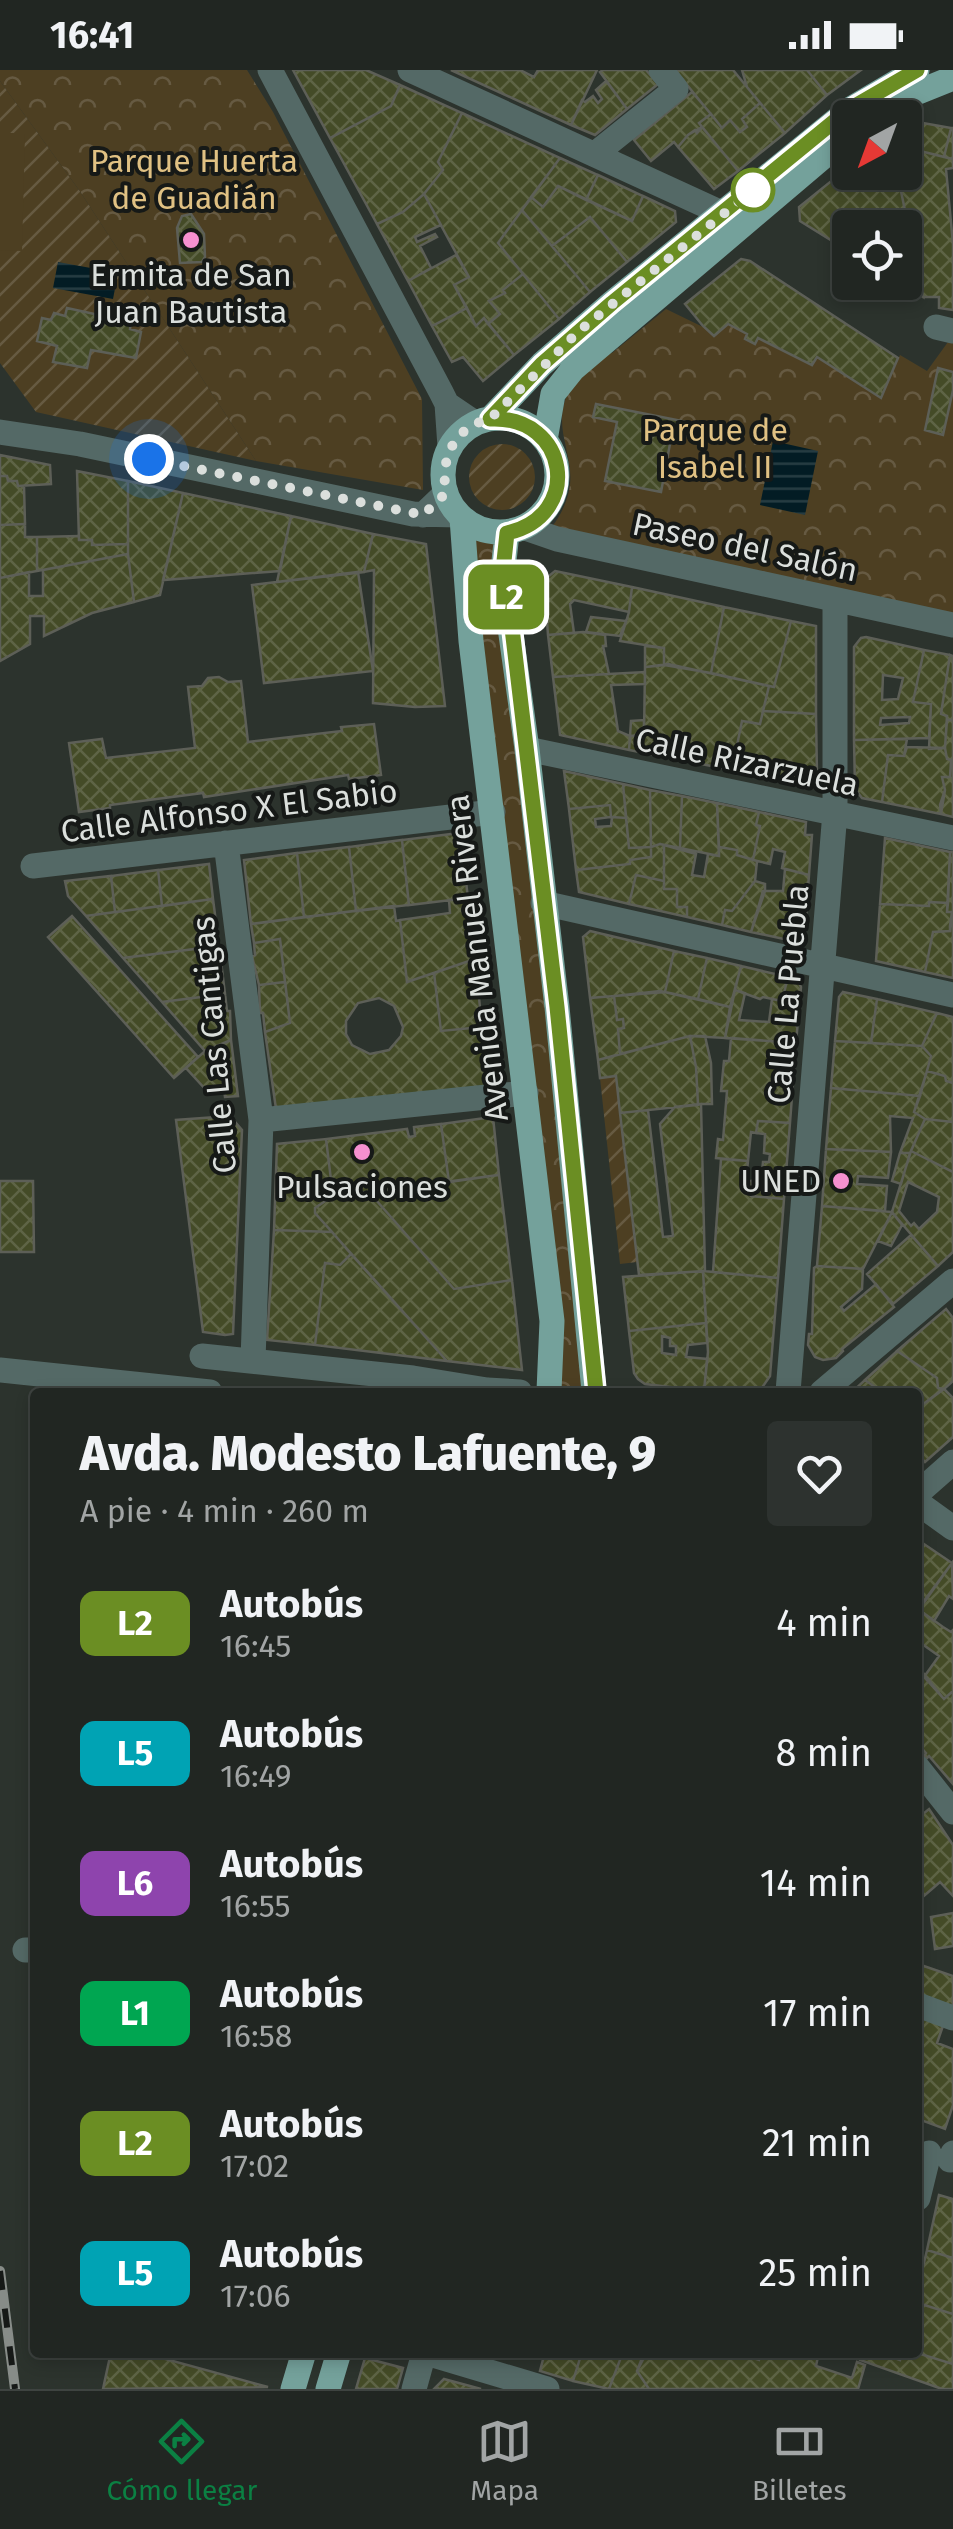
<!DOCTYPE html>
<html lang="es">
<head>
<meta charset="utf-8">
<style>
  :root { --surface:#212622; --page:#2d322f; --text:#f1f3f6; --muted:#a2a5a5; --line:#3e4340; --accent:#0b8043 }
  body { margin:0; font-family:"Fira Sans",sans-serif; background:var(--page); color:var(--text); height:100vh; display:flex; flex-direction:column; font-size:38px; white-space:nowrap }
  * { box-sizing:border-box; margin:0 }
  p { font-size:32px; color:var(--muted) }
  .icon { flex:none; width:55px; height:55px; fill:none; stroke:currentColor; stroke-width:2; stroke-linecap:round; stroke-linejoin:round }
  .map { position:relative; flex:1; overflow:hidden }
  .drawer { position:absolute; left:30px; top:1318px; width:892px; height:970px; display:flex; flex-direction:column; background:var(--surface); border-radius:10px; box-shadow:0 5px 15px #0003,0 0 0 2px var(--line) }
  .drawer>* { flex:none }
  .badge { padding:0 20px; border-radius:15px; font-size:35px; line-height:65px }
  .needle { width:65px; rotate:221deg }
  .controls { position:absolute; left:832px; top:30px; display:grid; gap:20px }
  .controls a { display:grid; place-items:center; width:90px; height:90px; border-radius:10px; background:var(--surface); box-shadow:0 5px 15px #0003,0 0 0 2px var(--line); font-size:50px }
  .you { position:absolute; width:50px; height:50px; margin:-25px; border:8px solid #fff; border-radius:50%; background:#1a73e8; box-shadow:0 0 0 15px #1a73e833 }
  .map>.badge { position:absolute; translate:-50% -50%; box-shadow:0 0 0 5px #fff }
  .round { display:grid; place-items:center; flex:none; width:105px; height:105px; border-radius:10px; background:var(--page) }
  .headline { display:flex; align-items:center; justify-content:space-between; height:170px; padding:0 50px }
  h1 { font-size:48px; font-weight:800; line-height:75px }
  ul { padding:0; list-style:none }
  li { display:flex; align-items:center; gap:30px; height:130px; padding:0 50px }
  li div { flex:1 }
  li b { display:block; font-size:38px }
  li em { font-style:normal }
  li .badge { min-width:110px; font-weight:700; text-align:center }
  .status { display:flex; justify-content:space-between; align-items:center; height:70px; padding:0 50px; background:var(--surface); direction:ltr }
  .status svg { height:28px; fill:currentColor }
  .dock { display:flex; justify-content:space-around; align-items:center; height:140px; border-top:2px solid var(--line); background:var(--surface); font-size:28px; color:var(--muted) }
  .dock a { display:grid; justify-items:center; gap:5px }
  .dock .on { color:var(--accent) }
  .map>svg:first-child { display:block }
  .forest { fill:url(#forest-crowns) }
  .garden { fill:url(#garden-furrows) }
  .pitch { fill:#4d3f22 }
  .water { fill:url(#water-rules) }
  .building { fill:url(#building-cross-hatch); stroke:#5d5f57; stroke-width:2.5; fill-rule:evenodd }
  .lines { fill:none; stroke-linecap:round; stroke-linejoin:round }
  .minor { stroke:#546966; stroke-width:25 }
  .major { stroke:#74a19b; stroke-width:25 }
  .rail-casing { stroke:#878c88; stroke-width:10 }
  .rail { stroke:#161917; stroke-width:6; stroke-dasharray:19; stroke-linecap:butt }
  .line-casing { stroke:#fff; stroke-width:22 }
  .line { stroke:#6b8e23; stroke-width:15 }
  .walk { stroke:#dbdfdc; stroke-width:10; stroke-dasharray:0 18 }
  .stop-dot { fill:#fff; stroke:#6b8e23; stroke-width:5 }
  .poi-dot { fill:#f690d0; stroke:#161917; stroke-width:4 }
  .labels { text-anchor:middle; stroke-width:8; stroke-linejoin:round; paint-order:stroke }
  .park-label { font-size:32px; fill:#e0c183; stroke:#161917 }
  .poi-label { font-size:32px; fill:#dbdfdc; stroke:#161917 }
  .street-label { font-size:32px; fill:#dbdfdc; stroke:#161917 }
</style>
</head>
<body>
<div class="status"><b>16:41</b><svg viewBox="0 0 49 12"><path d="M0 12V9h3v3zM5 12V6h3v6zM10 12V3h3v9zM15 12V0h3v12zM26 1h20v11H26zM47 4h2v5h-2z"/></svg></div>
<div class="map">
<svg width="953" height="2319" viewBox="0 0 953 2319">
  <defs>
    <pattern id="forest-crowns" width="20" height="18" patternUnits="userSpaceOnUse" patternTransform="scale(2.5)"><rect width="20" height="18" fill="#4d3f22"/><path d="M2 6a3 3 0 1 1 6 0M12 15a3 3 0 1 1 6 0" fill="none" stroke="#665a42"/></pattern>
    <pattern id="garden-furrows" width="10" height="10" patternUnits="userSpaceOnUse" patternTransform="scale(2.5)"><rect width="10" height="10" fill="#4d3f22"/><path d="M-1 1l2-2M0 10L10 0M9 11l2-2" fill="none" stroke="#665a42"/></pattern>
    <pattern id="water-rules" width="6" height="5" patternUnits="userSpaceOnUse" patternTransform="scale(2.5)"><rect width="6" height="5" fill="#031c24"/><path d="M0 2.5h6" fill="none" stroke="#273d43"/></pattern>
    <pattern id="building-cross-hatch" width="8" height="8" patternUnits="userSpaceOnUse" patternTransform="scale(2.5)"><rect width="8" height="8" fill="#444b27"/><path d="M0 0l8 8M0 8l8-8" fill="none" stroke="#5e6446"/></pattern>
  </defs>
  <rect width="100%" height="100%" fill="#2c332d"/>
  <path class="forest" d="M0,0H247L273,42L422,329L423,420L256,391L79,120L0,11Z
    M666,239L703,257L728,254L747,264L745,270L755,274L758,268L812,294L817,287L880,328L900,285L927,301L948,272L953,270V543L552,457C595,398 546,371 568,323C574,308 592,295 604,282L612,283Z
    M472,455L495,463L594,1321L564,1316L549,1321Z"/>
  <path class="garden" d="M0,11L79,120L256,391L36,342L0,293Z
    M469 407a33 33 0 1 1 66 0a33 33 0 1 1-66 0Z
    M616,1006L637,1192L620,1194L600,1008Z"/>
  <path class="pitch" d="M0,63H25L22,181L0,180Z"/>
  <path class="water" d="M58,192L118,203L113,229L53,218Z
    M773,371L818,381L805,445L760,435Z"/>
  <path class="building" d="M293,0H366L400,15L391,36L330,68Z
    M451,0H520L534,7L538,0H597L571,55Z
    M603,0H646L658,14L627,39L600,2Z
    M675,0H733L760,33L742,49L747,57L740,62L730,50L722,58Z
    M742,0H807L827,25L785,63L747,17Z
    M807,0H861L827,25Z
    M606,11L627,39L595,65L571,55L582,30L585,32L593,26L598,33L602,29L596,20Z
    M400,15L462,43L438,92L443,100L424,124L403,142L377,154L330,68L391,36Z
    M692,22L711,44L699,53L702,57L697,63L695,60L688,65L678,77L674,72L651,91L634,70Z
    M760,33L785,63L738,101L699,53L711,44L722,58L730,50L740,62L747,57L742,49Z
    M462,43L560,88L498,173L523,204L503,220L505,223L489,231L500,244L488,254L484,248L476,256L454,215L469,207L424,124L443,100L438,92Z
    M906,50L951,58L944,87L908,78L905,89Z
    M702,57L738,101L714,119L678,77L688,65Z
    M951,58H953V89L944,87Z
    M908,78L953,89V98L946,99L953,174V240L939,238V227H923L897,102H905Z
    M560,88L598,105L586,130L558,116L543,137L531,127Z
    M850,96V102H897L923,227L899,212H905V158H850V182L800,151L799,137Z
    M598,105L643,126L632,151L586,130Z
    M558,116L632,151L643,126L675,141L676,152L627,192L590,147L552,176L522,140L531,127L543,137Z
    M424,124L441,155L415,167L417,172L435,164L437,167L420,176L431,198L408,211L377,154L403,142Z
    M522,140L590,222L559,249L498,173Z
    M191,144L204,164L205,187L202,192L180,193L177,158L182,146Z
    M590,147L627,192L590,222L552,176Z
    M456,185L469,207L454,215L467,238L432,256L408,211Z
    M741,189L750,191L898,288L881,328L817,287L812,295L758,268L755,274L745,269L747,264L728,254L714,266L703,256L685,234Z
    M523,204L559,249L514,285L488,254L500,244L489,231L505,223L503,220Z
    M67,238L131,252L130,259L141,262L136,288L91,280L87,298L53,292L57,276L37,271L42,248L51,250L54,243L65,246Z
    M467,238L476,256L484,248L514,285L483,311L463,287L452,292L432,256Z
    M938,298L953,302V320L943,365L925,360Z
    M596,334L697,354L694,368L672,363L661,422L605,411L617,352L593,347Z
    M0,385L50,395L51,414L18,416L17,411H8L7,406H0Z
    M77,401L128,411V474L92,475V470H79Z
    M0,406H7L8,411H17L18,416H24L25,454L0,455Z
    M128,411L183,423L160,525L134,532L128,484Z
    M183,423L291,446L280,501L163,510Z
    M291,446L373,464L364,502L277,512Z
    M25,454V467H37V501L0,508V455Z
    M373,464L426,474L445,636L415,637L373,633L374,500L364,502Z
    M79,466V470H92V475L128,474V484L37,501V467Z
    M128,484L134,532L92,543L44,566V546H30V574L0,591V508L29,502V526H43V500Z
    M555,501L632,517L629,542L574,530L570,534L574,563L548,565L544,510Z
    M358,502L373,601L264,613L252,515Z
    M632,517L724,537L711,603L664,595V578L620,571L629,542Z
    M724,537L791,551L774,617L711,603Z
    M591,547L626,551L620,566L586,562Z
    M791,551L816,556V644L763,641L769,616L774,617Z
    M583,562L605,565L606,576H603L609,604L553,607L548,565Z
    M866,567L924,580L913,632L931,634L929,668L854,670V577L861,568ZM883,605L903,608L898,629L882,630ZM910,647L909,653L880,655L881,648Z
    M645,576L664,578V595L645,597Z
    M924,580L950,585L941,644L947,646L945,678L929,679L931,634L913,632Z
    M950,585L953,586V650H947V646L941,644Z
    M668,594L769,616L760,654L742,651L732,700L629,680L630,666L644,665L645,597Z
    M645,602V614L611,615L618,661L630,666L629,680L560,665L553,607Z
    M219,607L228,612L241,611L248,672L342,661L341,657L374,654L381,705L349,709L348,705L204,727L203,723L110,735V738L79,742L69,673L102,669L106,688L195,678L188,617L202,616L208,608Z
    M763,641L816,644L817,705L812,713L802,716L732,700L742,651L760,654Z
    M644,650V665L630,666L631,651Z
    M947,650H953V747L941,744L940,735L945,720L942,707H950L951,690L947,689L945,678Z
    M907,669L904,686L888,685L882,732L862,728L855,719L854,670Z
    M907,677L945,678L947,689L951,690L950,707H942L945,720L941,744L882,732L888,685L904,686Z
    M564,701L623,714L626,748L611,747L610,735L569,739Z
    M623,714L650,720L651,777L629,778Z
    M650,720L682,726L680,778L660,774L651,777Z
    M682,726L717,733L719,786L680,778Z
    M717,733L759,742L756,755L760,756L753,790L737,785V780L719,777Z
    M610,735L611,747L595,749L596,757L611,756L612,747L626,748L629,778L651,777V787L630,790V794L576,800L569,739Z
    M759,742L806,752L805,765H812L809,805L782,798L785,782L773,779L770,794L753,790L760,756L756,755Z
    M460,763L468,828L409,835L402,770Z
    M885,768L950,782L948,833L929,832V836L880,834Z
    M402,770L409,835L356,841L349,777Z
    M660,774L664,775V811L636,805L629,834L579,822L576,800L630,794V790L651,787V777Z
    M664,775L696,784L692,805L704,807L708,784L719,786V777L737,780V785L757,791L755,811L732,841L725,840L722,855L687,847V837H677V819H664Z
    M349,777L356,841L304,847L297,783Z
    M950,782H953V856H950L952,842H947Z
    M297,783L304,847L251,854L244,790Z
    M209,794L213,829L162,836L158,800Z
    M785,799L809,805L805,862L798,872L751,862L763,821H783Z
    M158,800L162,836L115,842L111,806Z
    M636,805L664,811V819H677V837H687V847L629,834Z
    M111,806L115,842L86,846L68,826L65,811Z
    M755,811L765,814V821L751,862L722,855L725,840L732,841Z
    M468,828L475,889L407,912L400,850L450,843L449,830Z
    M213,829L219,876L123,888L86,846Z
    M929,832L948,833L947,842H952L950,861L933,862L925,902L876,891L880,834L929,836Z
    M394,836L396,851L400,850L407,912L434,903L441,961L482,957L489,1018L276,1039L265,962L290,953L280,869L254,873L251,854ZM379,928L394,936L403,957L401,966L389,980L370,984L352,975L346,964V951L358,933Z
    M72,846L198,987L174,1008L48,867Z
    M950,856H953V908L925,902L933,862L950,861Z
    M590,861L674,881L665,922L590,928L583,867Z
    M280,869L285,912L259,915L252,886L255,885L254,873Z
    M219,876L225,924L162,932L123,888Z
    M674,881L707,888L698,929L665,922Z
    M707,888L741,896L730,937L698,929Z
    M475,889L482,957L441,961L434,903Z
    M741,896L788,907L782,931L763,927L760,929L735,920Z
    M788,907L798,911L801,917L796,973L725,968L735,920L745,923L739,950L769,952L772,929L782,931Z
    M285,912L290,953L265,962L263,943H260L259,915Z
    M660,921L730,937L725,968L690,966L620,984L618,959L624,958L623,949L617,950L614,926Z
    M843,922L877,929L871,973L835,971L839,927Z
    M225,924L227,941H230L231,970L205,981L162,932Z
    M614,926L617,950L623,949L624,958L618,959L620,984L598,990L590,928Z
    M877,929L937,943L922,976L871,973Z
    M937,943L953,947V1013L946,1011L945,1006L927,1001L931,986L922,976Z
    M690,966H705L711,993L712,1034H698L696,997Z
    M690,966L696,997L698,1035L620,1043L616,1006L600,1008L598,990Z
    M731,968L796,973L790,1053L758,1051L756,1063L751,1062L748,1091L716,1088L718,1069L723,1070L727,1021H721L724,991H729Z
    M231,970L238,1026L225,1027L224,1019L207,1021L186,998L205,981Z
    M835,971L922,976L931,986L920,1026L831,1018Z
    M927,1001L945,1006L946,1011L953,1013V1052L925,1049L914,1042Z
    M831,1018L920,1026L914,1042L925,1049L910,1083H900L913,1048L890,1046L891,1082L826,1079Z
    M701,1034L705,1201L639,1205L620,1043L648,1040L663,1167L673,1166L660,1054L675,1037Z
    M230,1046L242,1060L233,1264L225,1265L203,1262L176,1050Z
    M493,1047L499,1105L449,1112L441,1054Z
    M925,1049L953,1052V1102L911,1081Z
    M758,1051L790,1053L784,1129L751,1126L752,1111L761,1112L763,1092H769L770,1084L764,1083L765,1064L756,1063Z
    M441,1054L449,1112L333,1126L326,1069L407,1059L409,1067L415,1066L414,1057Z
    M326,1069L333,1126L315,1138V1143L332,1162L274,1160L277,1074Z
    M826,1079L891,1082L888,1108L858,1106L857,1114L887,1116L885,1141L822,1136Z
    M911,1081L953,1102V1182L938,1196L892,1142ZM908,1112L939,1127L937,1142L919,1159L914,1153L911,1156L899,1141Z
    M900,1083H910L901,1114L892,1111Z
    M721,1089L748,1091L746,1111H752L751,1126L784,1129L778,1208L713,1202Z
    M499,1105L512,1210L454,1219L369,1122Z
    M0,1111H33L34,1182H0Z
    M369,1122L454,1219L512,1210L522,1300L447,1291L315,1143V1138L333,1126Z
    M822,1136L892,1142L863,1199L817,1196Z
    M892,1142L902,1155L891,1176L878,1171Z
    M274,1160L332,1162L351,1184L340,1195L325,1193L315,1275L267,1270Z
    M911,1165L938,1196L893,1234L867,1204Z
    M351,1184L447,1291L315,1275L325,1193L340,1195Z
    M817,1196L863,1199L862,1219L841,1237L844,1241L876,1214L894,1237L842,1279L843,1281L836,1288L823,1290L815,1287L808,1275L809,1264H812L814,1198Z
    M703,1201L778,1208L770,1306L759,1322L704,1321L708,1282Z
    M703,1201L706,1253L629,1261L623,1207Z
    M946,1239L953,1248V1311L944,1319L938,1318L937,1308L897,1281Z
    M706,1253L707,1273L688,1275L686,1287L707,1289L704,1321L645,1314L638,1309L634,1303L629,1261ZM662,1266L670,1268V1276H676V1285L662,1283Z
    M897,1281L937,1308L938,1318L943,1319L918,1338V1322H882L865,1310Z
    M865,1310L882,1322H852Z
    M944,1319L953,1328V1367L925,1392L918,1384V1338Z
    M918,1470L952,1493L918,1541Z
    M952,1493L953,1529L949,1526L934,1551L918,1539Z
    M918,1539L943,1557L951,1562L953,1560V1621L944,1629L924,1607L939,1586L918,1571Z
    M920,1599L944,1629L953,1621V1714L929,1686L926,1689L924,1686L926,1683L918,1674V1602Z
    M929,1739L953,1775V1826L940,1812L918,1831V1748Z
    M953,1843V1876L935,1879L931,1847Z
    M918,1894L953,1906V1937L918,1925Z
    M918,1941L945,1950L937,1973L953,1979V2035L945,2059L918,2049Z
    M939,2125L953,2129V2188L927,2180Z
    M927,2180L953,2188V2244L918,2233V2218Z
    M918,2233L953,2244V2294L914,2282H918Z
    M111,2282H140L268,2317L103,2319Z
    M545,2282H582L573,2311L540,2301Z
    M582,2282H623L609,2319L573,2311Z
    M623,2282L642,2288L637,2301L649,2319H609Z
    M647,2282H734L759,2290L761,2282H819L816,2296L852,2308L857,2292L865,2295L858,2319H649L637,2301Z
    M861,2282H878L900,2290L902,2282H914L953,2294V2319H942L860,2290Z
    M365,2288L403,2298L397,2319H356Z
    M444,2309L481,2319H434Z"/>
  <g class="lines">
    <path class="minor" d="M270,0L441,322L447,334L450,377
      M410,0L724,144
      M595,84L676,19L661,0
      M936,257L953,261
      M447,334L475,353
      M0,362L80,374L413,444L459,445
      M423,445L446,423
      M525,458L557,469L953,555
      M527,679L953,768
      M226,773L261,1050L253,1291
      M33,796L493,742
      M543,833L953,925
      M261,1050L526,1023
      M202,1286L413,1308L487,1320L520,1322
      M0,1300L210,1322
      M788,1322L835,742V530
      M822,1322L953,1211
      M918,1423L953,1392
      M918,1433L953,1458
      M918,1698L953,1742
      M25,1880H35
      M918,1935L953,1948
      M950,2090L953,2083
      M918,2128L929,2083
      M423,2282L547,2319
      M414,2319L424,2283"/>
    <path class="major" d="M873,48L916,23L953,8
      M443 405a57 57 0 1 1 114 0a57 57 0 1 1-114 0Z
      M490,349L542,294L612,233L849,40L917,0
      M545,370L553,324L573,299L850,64
      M462,448L471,571L552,1251L549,1321
      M507,463L504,491L507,536L527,679L557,937L594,1321
      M293,2319L304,2282
      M328,2319L339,2282"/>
    <defs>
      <path id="rail" d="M0,2201L15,2319"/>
    </defs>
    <use href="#rail" class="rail-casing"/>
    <use href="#rail" class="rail"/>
  </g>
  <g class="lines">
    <defs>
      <path id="line" d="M596,1322L557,937L504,491L507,463C584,446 569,345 490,349L542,294L612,233L848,40L917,0"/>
    </defs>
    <use href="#line" class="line-casing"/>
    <use href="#line" class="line"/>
    <path class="walk" d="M149,389L423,445L446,423C440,388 454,357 490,349L578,262L753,120"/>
  </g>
  <circle class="stop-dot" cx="753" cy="120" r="20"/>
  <g class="poi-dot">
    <circle cx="191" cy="170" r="10"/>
    <circle cx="362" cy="1082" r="10"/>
    <circle cx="841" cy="1111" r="10"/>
  </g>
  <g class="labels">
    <g class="park-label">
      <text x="194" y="102">Parque Huerta<tspan x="194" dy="37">de Guadián</tspan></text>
      <text x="715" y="371">Parque de<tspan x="715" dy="37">Isabel II</tspan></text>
    </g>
    <g class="poi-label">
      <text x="191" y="216">Ermita de San<tspan x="191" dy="37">Juan Bautista</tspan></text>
      <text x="821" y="1122" text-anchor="end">UNED</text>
      <text x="362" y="1128">Pulsaciones</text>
    </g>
    <g class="street-label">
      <text transform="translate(745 477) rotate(12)" y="11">Paseo del Salón</text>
      <text transform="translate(747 692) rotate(12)" y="11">Calle Rizarzuela</text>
      <text transform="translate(229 741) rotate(-7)" y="11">Calle Alfonso X El Sabio</text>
      <text transform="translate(477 888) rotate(-97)" y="11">Avenida Manuel Rivera</text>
      <text transform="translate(788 924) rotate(-85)" y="11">Calle La Puebla</text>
      <text transform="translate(214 975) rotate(-95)" y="11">Calle Las Cantigas</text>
    </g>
  </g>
</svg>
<div class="controls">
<a><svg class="needle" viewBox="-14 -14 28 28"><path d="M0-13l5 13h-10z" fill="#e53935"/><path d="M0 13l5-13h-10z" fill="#a2a5a5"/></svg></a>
<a><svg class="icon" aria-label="locate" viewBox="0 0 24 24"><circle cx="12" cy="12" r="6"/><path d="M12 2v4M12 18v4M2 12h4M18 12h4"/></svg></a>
</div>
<div class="you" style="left:149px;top:389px"></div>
<b class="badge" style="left:506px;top:527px;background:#6b8e23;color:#fff">L2</b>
<section class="drawer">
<div class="headline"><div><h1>Avda. Modesto Lafuente, 9</h1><p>A pie · 4 min · 260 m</p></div><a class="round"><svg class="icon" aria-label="heart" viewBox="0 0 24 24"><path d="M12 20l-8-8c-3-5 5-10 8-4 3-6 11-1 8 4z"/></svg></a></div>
<ul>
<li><span class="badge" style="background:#6b8e23;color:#fff">L2</span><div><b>Autobús</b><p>16:45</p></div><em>4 min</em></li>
<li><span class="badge" style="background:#00a3b4;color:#fff">L5</span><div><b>Autobús</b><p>16:49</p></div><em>8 min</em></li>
<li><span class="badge" style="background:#8e44ad;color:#fff">L6</span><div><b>Autobús</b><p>16:55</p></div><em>14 min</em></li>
<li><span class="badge" style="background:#00a651;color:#fff">L1</span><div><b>Autobús</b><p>16:58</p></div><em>17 min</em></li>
<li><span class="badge" style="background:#6b8e23;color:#fff">L2</span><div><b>Autobús</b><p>17:02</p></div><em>21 min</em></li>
<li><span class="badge" style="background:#00a3b4;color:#fff">L5</span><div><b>Autobús</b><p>17:06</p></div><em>25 min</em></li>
</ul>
</section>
</div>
<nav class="dock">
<a class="on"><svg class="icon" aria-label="directions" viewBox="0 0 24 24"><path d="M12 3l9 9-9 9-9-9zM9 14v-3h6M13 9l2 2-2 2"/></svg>Cómo llegar</a>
<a><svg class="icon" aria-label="map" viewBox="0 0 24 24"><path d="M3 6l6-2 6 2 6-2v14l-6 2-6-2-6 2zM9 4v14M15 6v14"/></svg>Mapa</a>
<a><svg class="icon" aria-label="tickets" viewBox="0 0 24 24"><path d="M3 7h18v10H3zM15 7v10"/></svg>Billetes</a>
</nav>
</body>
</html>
